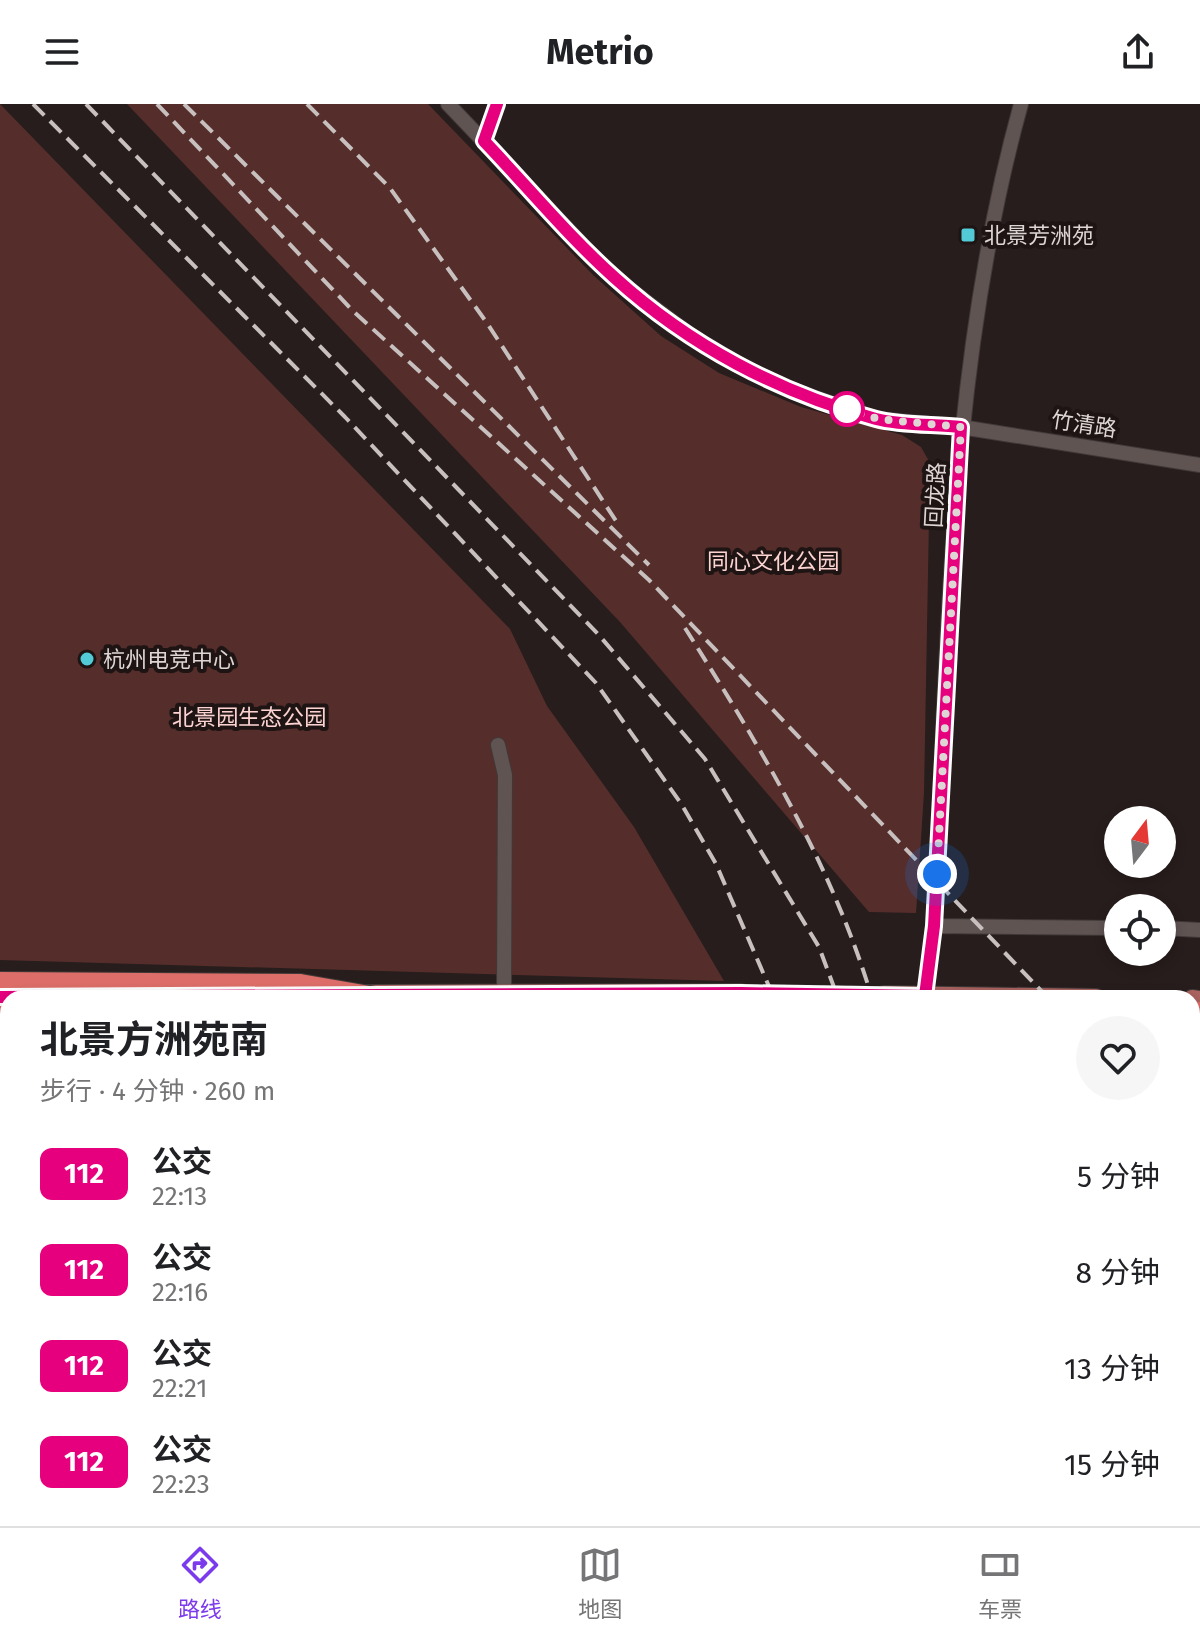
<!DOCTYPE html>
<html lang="zh">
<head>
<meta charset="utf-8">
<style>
  :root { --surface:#fff; --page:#f6f6f6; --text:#202124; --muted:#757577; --line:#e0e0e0; --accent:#7c3aed }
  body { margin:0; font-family:"Fira Sans","Noto Sans SC",sans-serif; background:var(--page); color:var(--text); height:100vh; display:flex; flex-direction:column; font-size:30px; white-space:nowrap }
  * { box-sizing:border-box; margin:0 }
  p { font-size:26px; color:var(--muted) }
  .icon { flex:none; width:44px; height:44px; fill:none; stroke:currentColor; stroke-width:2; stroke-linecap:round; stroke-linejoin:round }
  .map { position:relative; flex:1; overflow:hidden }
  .details { position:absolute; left:0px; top:886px; width:1200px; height:536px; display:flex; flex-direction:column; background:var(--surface); border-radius:24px 24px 0 0; box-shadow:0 4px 12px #0003 }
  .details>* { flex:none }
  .badge { padding:0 16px; border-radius:12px; font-size:28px; line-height:52px }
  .needle { width:52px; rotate:16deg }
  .controls { position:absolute; left:1104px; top:702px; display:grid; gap:16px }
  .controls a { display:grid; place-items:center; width:72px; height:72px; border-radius:50%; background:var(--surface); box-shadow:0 4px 12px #0003; font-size:40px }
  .you { position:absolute; width:40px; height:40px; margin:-20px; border:6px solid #fff; border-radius:50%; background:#1a73e8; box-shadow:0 0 0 12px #1a73e833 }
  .map>.badge { position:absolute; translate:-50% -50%; box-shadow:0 0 0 4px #fff }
  .round { display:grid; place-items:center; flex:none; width:84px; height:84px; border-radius:42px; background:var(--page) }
  .head { display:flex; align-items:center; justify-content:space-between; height:136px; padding:0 40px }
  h1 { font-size:38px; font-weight:700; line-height:60px }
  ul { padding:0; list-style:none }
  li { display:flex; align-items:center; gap:24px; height:96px; padding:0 40px }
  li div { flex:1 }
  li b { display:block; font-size:30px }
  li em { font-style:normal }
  li .badge { min-width:88px; font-weight:700; text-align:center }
  header { display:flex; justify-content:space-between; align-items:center; height:104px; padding:0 40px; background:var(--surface); font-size:36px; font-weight:700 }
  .tab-bar { display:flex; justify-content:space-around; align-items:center; height:112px; border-top:2px solid var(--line); background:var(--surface); font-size:22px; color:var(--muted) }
  .tab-bar a { display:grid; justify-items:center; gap:4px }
  .tab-bar .active { color:var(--accent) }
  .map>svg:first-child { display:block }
  .green { fill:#552e2b }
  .forest { fill:#6c312e }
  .water { fill:#270103 }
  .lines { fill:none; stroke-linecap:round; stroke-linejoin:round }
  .major-tunnel { stroke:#423938; stroke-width:18; stroke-dasharray:18 9; stroke-linecap:butt }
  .minor-casing { stroke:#403938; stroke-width:16 }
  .major-casing { stroke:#403938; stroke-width:20 }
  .highway-casing { stroke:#403938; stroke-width:24 }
  .path { stroke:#776f6e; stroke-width:3; stroke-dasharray:6 6; stroke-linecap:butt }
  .minor { stroke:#605453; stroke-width:14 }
  .major { stroke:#aa6360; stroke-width:18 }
  .highway { stroke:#dc6d68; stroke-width:22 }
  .rail { stroke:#c7c0bf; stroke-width:4; stroke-dasharray:16 8; stroke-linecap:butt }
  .highway-bridge-casing { stroke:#403938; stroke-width:24; stroke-linecap:butt }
  .highway-bridge { stroke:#dc6d68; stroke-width:22 }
  .line-casing { stroke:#fff; stroke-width:18 }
  .line { stroke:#e6007e; stroke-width:12 }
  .walk { stroke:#ddd6d5; stroke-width:8; stroke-dasharray:0 14.4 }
  .poi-dot { fill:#52cbd7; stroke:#1d1413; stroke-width:3 }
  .stop-dot { fill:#fff; stroke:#e6007e; stroke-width:4 }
  .labels { text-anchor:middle; stroke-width:8; stroke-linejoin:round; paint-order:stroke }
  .poi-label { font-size:22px; fill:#ddd6d5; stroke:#1d1413; text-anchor:start }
  .street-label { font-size:22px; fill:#ddd6d5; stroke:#1d1413 }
  .park-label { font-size:22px; fill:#fcd3d0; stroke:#1d1413 }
</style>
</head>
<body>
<header><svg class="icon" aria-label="menu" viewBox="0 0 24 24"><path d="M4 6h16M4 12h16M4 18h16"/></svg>Metrio<svg class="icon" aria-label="share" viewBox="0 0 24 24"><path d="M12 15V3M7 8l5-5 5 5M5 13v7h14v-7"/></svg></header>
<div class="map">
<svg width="1200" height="1422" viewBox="0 0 1200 1422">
  <rect width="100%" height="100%" fill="#271d1c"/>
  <path class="green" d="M0,0L510,525L547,602L634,723L724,877L0,856Z
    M127,0H428L593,171L661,232L719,269L801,303L902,331L921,343L930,359L924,689L916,809L869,808L620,518Z
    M0,975H8V1017H0Z
    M182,1414H241L239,1422H217Z
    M371,1414H411L409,1422H369Z
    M866,1414H903L902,1422H865Z"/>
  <path class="forest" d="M811,1414H847L846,1422H811Z"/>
  <path class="water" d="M0,1216L8,1217V1257H0Z
    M769,1414H811V1422H770Z"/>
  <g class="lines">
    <path class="major-tunnel" d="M741,889L884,891"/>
    <defs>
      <path id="minor" d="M448,0L613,173L706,243L777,281L878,315L961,323L1200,361
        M484,37L497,0
        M498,641L505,671L504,890
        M934,822L1118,824
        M1162,824L1200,826
        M926,894L934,822C949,546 947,267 1021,0
        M1192,999L1200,994
        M0,1026H8
        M0,1048L8,1047
        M1192,1070V1061
        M0,1186L8,1185
        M1192,1223H1200
        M0,1287H8
        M1192,1310L1200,1309
        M460,1414L492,1421
        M577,1414L578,1422
        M0,1415L25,1422
        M94,1422L97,1414
        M291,1422L292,1414
        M363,1422L365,1414
        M965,1422L966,1414"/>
      <path id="major" d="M360,890L741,889
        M884,891L1096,894
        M0,893L226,891
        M1192,895L1200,896
        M0,949H8
        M1192,959H1200"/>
      <path id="highway" d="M0,879L300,881
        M0,905H8
        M1192,909H1200
        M0,931H8
        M1192,940L1200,941
        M0,962H8"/>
    </defs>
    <use href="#minor" class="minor-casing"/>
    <use href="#major" class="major-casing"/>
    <use href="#highway" class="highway-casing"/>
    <path class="path" d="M0,1263L8,1264
      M741,1414V1422"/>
    <use href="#minor" class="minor"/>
    <use href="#major" class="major"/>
    <use href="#highway" class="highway"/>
    <path class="rail" d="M33,0L345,313L596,579L682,701L716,760L774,894
      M86,0L598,530L705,655L819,843L838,894
      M157,0L353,207L649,476L1048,894
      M184,0L649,461
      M307,0L390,84L487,219L618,420
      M685,524C759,641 832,760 872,894
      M1192,1026L1200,1034
      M1192,1043L1200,1051
      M860,1422V1414
      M914,1422L915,1414
      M929,1422V1414"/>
    <defs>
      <path id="highway-bridge" d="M300,881L375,894"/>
    </defs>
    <use href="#highway-bridge" class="highway-bridge-casing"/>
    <use href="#highway-bridge" class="highway-bridge"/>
  </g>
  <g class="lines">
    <defs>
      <path id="line" d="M0,893L741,889L925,892L934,822L961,323C934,320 903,322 876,315C779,289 689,241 615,174C568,132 527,82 484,37L497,0"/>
    </defs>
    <use href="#line" class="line-casing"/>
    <use href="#line" class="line"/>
    <path class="walk" d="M847,305L878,315L961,323L937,770"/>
  </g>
  <g class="poi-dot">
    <rect x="960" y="123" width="16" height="16" rx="4"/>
    <circle cx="87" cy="555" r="8"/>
  </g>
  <circle class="stop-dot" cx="847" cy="305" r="16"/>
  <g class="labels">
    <g class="poi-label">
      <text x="984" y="139">北景芳洲苑</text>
      <text x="103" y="563">杭州电竞中心</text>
    </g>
    <g class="street-label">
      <text transform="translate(1084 320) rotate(9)" y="8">竹清路</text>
      <text transform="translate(935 391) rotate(-87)" y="8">回龙路</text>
    </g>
    <g class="park-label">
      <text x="773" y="465">同心文化公园</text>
      <text x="249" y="621">北景园生态公园</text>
    </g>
  </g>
</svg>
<div class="controls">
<a><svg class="needle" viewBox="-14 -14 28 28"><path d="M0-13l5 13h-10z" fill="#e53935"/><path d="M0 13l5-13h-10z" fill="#757577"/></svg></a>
<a><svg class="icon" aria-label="locate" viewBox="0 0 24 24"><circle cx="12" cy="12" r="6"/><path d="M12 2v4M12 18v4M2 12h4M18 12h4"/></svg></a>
</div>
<div class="you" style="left:937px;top:770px"></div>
<section class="details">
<div class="head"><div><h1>北景方洲苑南</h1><p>步行 · 4 分钟 · 260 m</p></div><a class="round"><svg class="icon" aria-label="heart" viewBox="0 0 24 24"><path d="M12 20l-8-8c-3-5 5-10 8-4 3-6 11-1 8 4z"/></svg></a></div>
<ul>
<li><span class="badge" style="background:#e6007e;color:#fff">112</span><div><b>公交</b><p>22:13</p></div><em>5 分钟</em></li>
<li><span class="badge" style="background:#e6007e;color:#fff">112</span><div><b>公交</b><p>22:16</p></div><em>8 分钟</em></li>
<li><span class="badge" style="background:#e6007e;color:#fff">112</span><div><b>公交</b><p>22:21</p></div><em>13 分钟</em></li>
<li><span class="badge" style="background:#e6007e;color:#fff">112</span><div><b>公交</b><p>22:23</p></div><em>15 分钟</em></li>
</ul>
</section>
</div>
<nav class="tab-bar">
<a class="active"><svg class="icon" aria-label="directions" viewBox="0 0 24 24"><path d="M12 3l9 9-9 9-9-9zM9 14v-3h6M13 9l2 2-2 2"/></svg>路线</a>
<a><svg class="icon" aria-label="map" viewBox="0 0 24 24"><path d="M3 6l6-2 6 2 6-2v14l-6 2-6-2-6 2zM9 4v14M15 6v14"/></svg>地图</a>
<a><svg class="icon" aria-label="tickets" viewBox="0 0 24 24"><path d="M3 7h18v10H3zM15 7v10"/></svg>车票</a>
</nav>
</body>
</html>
